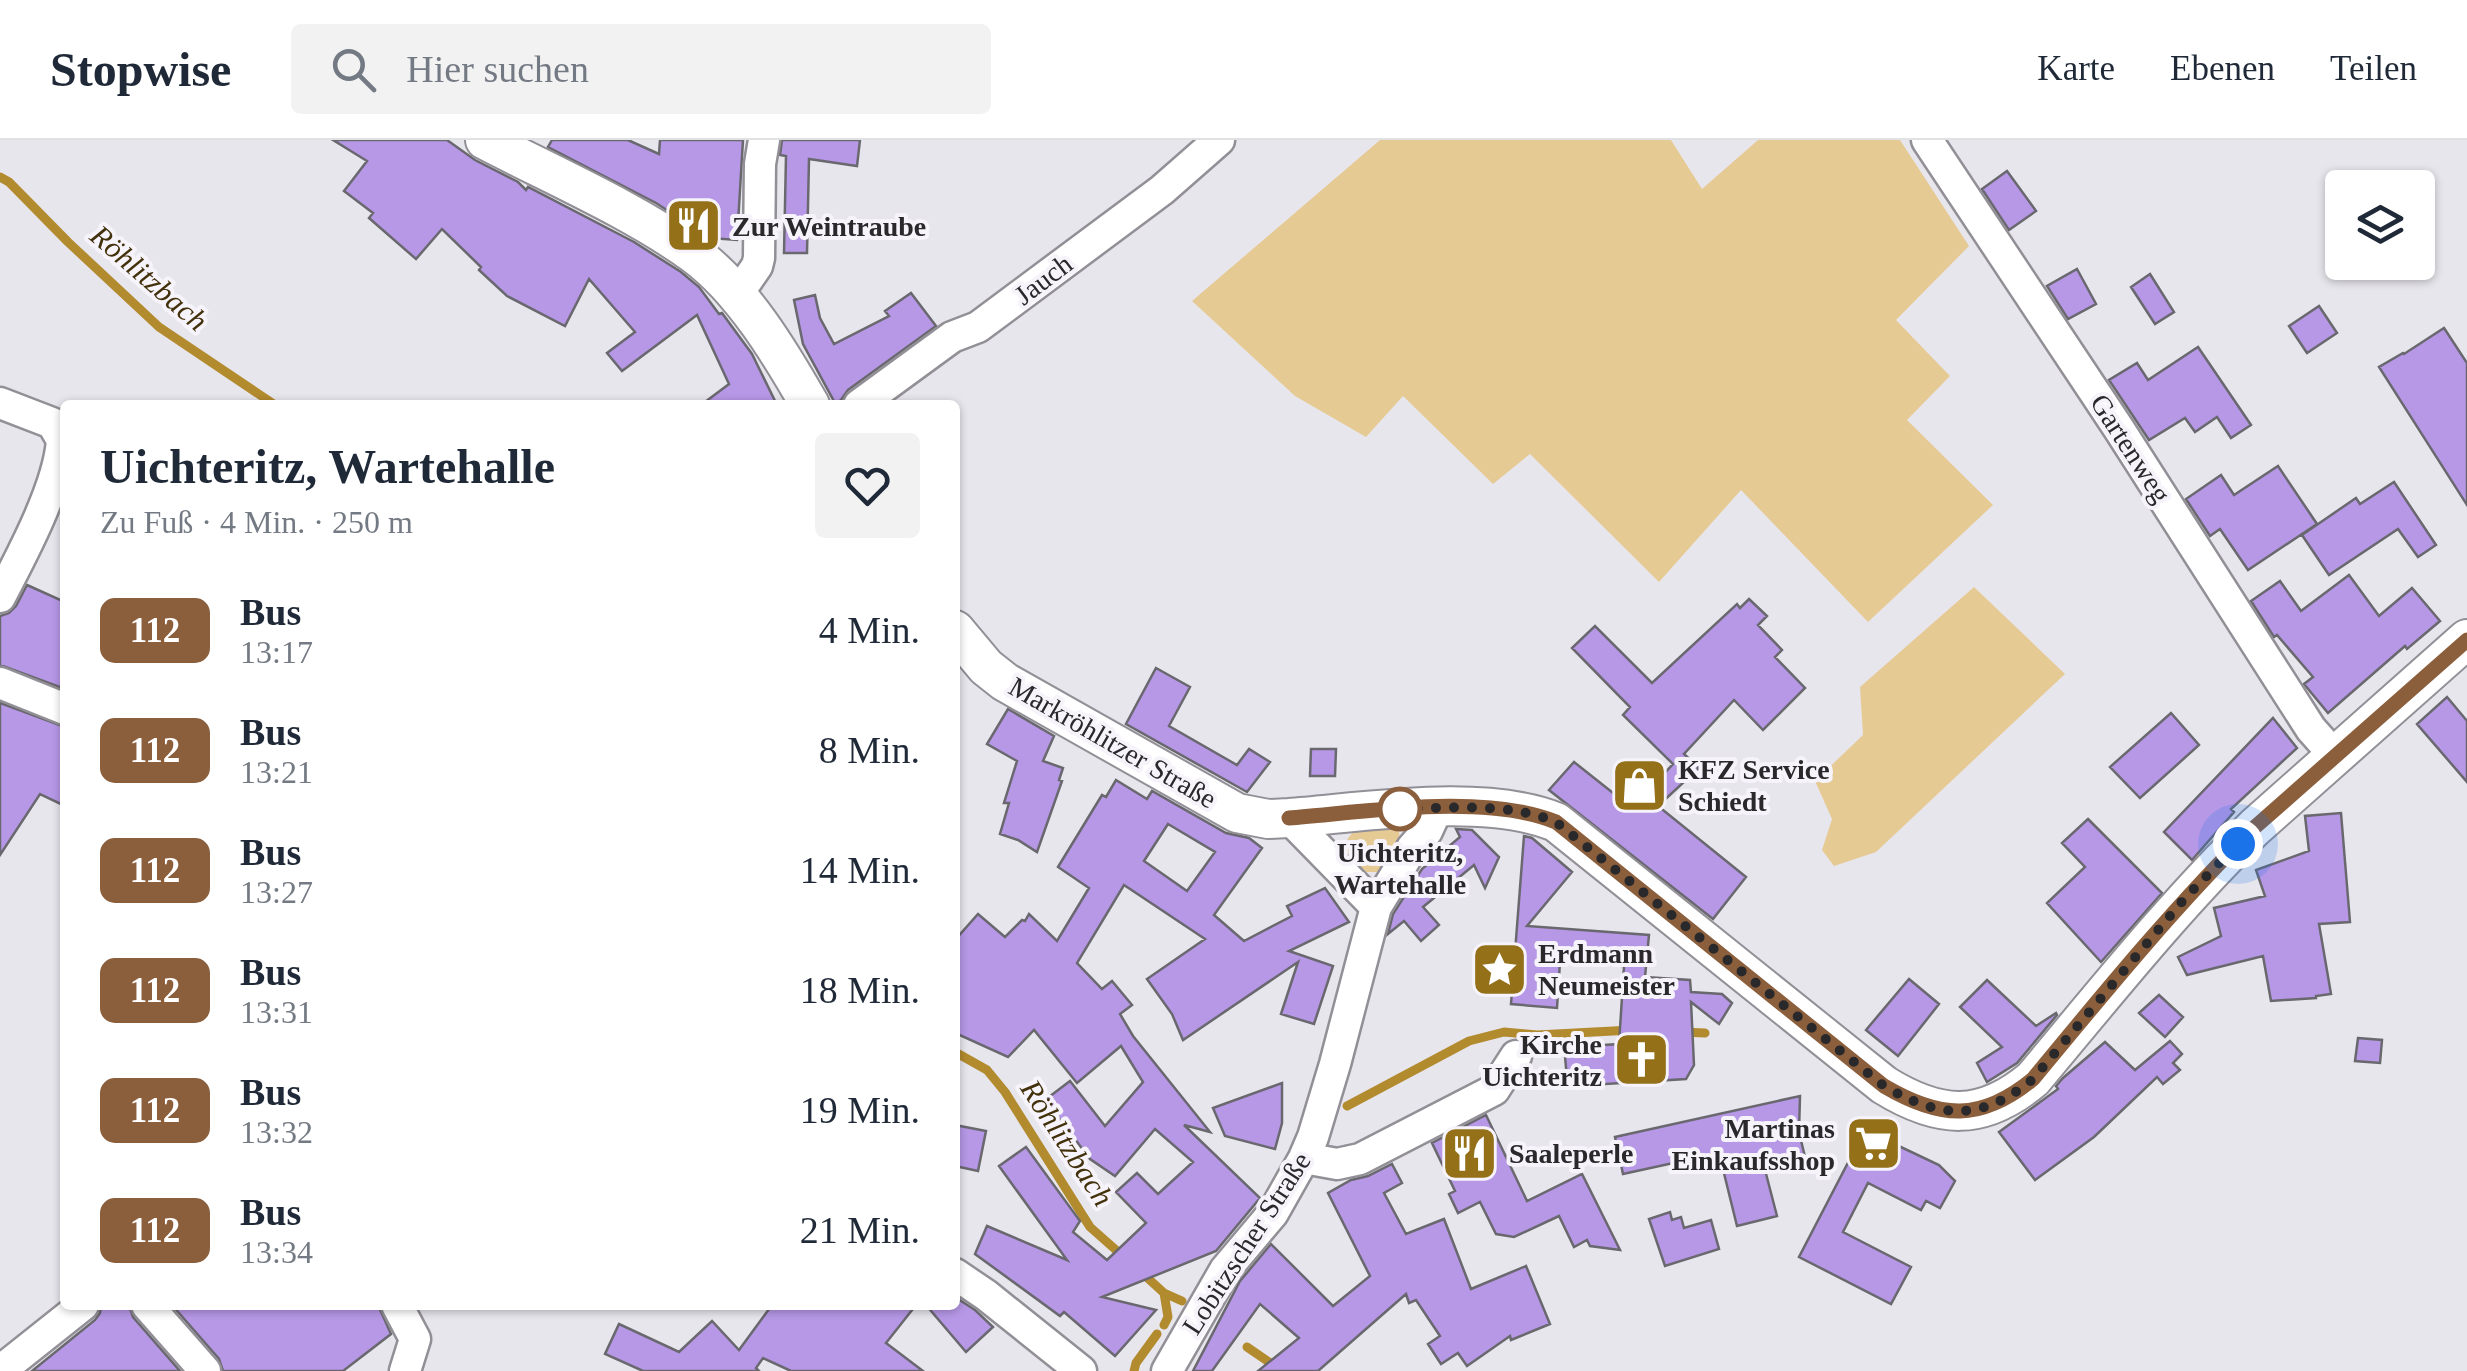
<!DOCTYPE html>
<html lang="de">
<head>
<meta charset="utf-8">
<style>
  :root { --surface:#fff; --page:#f2f2f3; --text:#1f2937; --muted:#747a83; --line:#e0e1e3 }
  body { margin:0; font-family:Georgia,serif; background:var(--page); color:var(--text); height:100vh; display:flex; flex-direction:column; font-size:38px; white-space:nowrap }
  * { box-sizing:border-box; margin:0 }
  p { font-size:32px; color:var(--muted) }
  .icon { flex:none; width:55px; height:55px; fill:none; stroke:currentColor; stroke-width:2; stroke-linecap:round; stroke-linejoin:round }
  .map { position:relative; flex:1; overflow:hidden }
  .side { position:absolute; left:60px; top:260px; width:900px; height:910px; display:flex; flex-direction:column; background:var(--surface); border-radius:10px; box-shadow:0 2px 8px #0004 }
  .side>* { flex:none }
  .badge { padding:0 20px; border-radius:15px; font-size:35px; line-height:65px }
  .fabs { position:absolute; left:2325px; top:30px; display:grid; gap:20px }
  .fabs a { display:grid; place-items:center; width:110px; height:110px; border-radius:10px; background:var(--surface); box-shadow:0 2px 8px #0004; font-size:50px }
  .you { position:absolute; width:50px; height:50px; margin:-25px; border:8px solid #fff; border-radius:50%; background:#1a73e8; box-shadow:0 0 0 15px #1a73e833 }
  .map>.badge { position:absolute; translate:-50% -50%; box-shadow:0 0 0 5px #fff }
  .round { display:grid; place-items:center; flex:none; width:105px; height:105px; border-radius:10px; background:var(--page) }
  .headline { display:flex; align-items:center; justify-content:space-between; height:170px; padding:0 40px }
  h1 { font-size:48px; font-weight:800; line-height:75px }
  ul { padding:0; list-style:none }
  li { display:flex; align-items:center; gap:30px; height:120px; padding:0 40px }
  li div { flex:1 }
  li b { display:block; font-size:38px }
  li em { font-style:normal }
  li .badge { min-width:110px; font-weight:700; text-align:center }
  header { display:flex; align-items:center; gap:60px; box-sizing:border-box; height:140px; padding:0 50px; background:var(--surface); border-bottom:2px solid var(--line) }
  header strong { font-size:48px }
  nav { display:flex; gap:55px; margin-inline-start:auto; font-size:35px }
  .search { width:700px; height:90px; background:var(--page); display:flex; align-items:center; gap:25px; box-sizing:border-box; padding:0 35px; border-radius:10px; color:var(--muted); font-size:38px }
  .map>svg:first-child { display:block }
  .green { fill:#e6ca94 }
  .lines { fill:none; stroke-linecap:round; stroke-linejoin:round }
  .stream { stroke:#b38b2f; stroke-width:9 }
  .building { fill:#b798e7; stroke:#6a686f; stroke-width:2.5; fill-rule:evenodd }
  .minor-casing { stroke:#928f96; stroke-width:35 }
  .major-casing { stroke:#928f96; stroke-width:42 }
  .minor { stroke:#fff; stroke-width:30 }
  .major { stroke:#fff; stroke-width:38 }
  .line-casing { stroke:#fff; stroke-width:22 }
  .line { stroke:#8b5e3c; stroke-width:15 }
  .walk { stroke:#29282b; stroke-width:10; stroke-dasharray:0 18 }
  .stop-dot { fill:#fff; stroke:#8b5e3c; stroke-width:5 }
  .labels { text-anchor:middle; stroke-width:8; stroke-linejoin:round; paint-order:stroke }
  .poi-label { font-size:28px; font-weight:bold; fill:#29282b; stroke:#f6f3fb; text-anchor:start }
  .street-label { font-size:28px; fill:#29282b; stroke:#f6f3fb }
  .stop-label { font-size:28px; font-weight:bold; fill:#29282b; stroke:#f6f3fb }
  .water-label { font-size:30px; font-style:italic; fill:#42310a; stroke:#f6f3fb }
</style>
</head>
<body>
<header>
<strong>Stopwise</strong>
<div class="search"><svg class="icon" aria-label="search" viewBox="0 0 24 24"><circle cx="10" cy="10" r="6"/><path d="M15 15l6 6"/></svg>Hier suchen</div>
<nav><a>Karte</a><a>Ebenen</a><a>Teilen</a></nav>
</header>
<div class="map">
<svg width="2467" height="1231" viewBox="0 0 2467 1231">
  <rect width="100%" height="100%" fill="#e8e6ed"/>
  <path class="green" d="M1380,0H1671L1702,49L1758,0H1900L1969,106L1896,180L1950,236L1907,280L1993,365L1868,482L1741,350L1659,442L1530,314L1493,344L1403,256L1366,297L1295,256L1192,161Z
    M1974,447L2065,534L1876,712L1834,726L1822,710L1832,679L1815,641L1863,595L1860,547Z
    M1390,685L1399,691L1400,701L1378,732H1363L1344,714C1346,684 1366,689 1390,685Z"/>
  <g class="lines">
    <path class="stream" d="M0,37L9,42L68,102L159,187L275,265
      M1682,892L1705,893
      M955,912L987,930L1005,952L1090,1087L1125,1118
      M1347,966L1469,901L1504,892L1537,895L1632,890
      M1141,1132L1164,1153L1182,1161
      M1164,1153L1168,1177L1164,1185
      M1247,1207L1282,1231
      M1134,1231L1136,1223L1157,1194"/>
  </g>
  <path class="building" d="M333,0H447L475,20L518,42L526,50L528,47L634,102L681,132L699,147L719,174L722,173L752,214L777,265H701L729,244L697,175L622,231L607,213L635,192L589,139L565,186L507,156L479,130L481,127L442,89L416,119L369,78L373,73L344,51L367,21Z
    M552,0H628L659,14L660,0H743L737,100L710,98L656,63L548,7Z
    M782,0H860L857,26L809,19L807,113H784L786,16L780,15Z
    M2007,31L2036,71L2009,90L1982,49Z
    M2077,129L2096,164L2068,179L2047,146Z
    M2150,134L2174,172L2155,184L2131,147Z
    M911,153L936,186L848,250L841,260L835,263L803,204L794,160L815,155L820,178L834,204L889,176L885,171Z
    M2319,166L2337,193L2307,213L2289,186Z
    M2444,188L2467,223V365L2379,227L2403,213L2404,214Z
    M2198,207L2251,285L2231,298L2217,277L2195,292L2185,278L2149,300L2109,240L2137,223L2148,240Z
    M2278,326L2317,384L2248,430L2220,389L2210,396L2186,359L2221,335L2234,355Z
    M2394,342L2436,405L2418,417L2398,389L2329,435L2302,395L2356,358L2360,364Z
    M2349,435L2379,476L2412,448L2440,481L2407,509L2405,506L2328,573L2304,544L2313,537L2277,495L2274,497L2251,461L2280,441L2301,471Z
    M27,445L65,462V549L0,525V476L9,473L16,466Z
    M1749,459L1767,476L1758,485L1782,510L1775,517L1805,548L1763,590L1734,560L1684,614L1699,628L1658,666L1746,737L1713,779L1549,650L1574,622L1632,668L1673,624L1623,575L1630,567L1572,508L1595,486L1652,543L1737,464L1740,468Z
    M1156,528L1190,547L1169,586L1237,625L1249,609L1270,622L1247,652L1126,584Z
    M2447,557L2467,581V642L2417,584Z
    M0,563L65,587V666L40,654L0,715Z
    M1008,569L1054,596L1043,621L1063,628L1059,640L1062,641L1037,712L1018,700L1000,694L1009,663H1004L1017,621L987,604Z
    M2171,573L2199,605L2140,658L2110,627Z
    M2273,578L2297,608L2231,669L2234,672L2192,720L2164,692Z
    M1311,609H1336L1335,636H1310Z
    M1116,640L1147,659L1152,651L1226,693L1249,698L1262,708L1214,775L1244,801L1292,776L1287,766L1325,748L1349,782L1289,811L1333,826L1314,884L1281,874L1298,822L1183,900L1172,874L1147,839L1205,799L1124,745L1077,823L1102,849L1112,841L1132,865L1120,874L1133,896L1210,992L1184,985L1260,1058L1216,1111L1102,1157L1156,1170L1115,1216L1064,1172L1060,1176L975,1114L987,1086L1067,1120L999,1026L1026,1007L1080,1081L1073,1092L1107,1120L1146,1083L1116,1052L1137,1033L1158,1054L1193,1022L1155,989L1115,1036L1090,1019L1045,960L1070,941L1105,986L1143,942L1121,906L1077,943L1034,890L1008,917L955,893V800L978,774L1005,797L1022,780L1025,781L1029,774L1057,801L1089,748L1058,727L1102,655L1106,657ZM1168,684L1215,712L1187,751L1144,721Z
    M2341,673L2350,782L2319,784L2331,854L2316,856V858L2271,861L2263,816L2187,835L2178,817L2221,796L2214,768L2265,756L2256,730L2309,711L2305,676Z
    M2088,679L2162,753L2101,822L2047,763L2085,727L2062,703Z
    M1456,689L1472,690L1499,717L1485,748L1474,725L1423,767L1439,785L1421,801L1404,781L1388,794L1393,774L1422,729L1460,697Z
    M1524,696L1532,698L1572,732L1527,786L1649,795L1645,837L1690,840L1691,852L1722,854L1732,863L1719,884L1691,862L1694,925L1686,939L1590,945V937L1567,939L1565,916L1589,914L1588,906L1619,904L1624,826L1560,822L1557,868L1511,864Z
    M1909,839L1939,864L1898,916L1866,890Z
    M1987,840L2036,886L2056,873L2057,875L2017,923L1987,942L1977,923L2002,907L1960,867Z
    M2159,855L2183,877L2165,897L2139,873Z
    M2358,898L2382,900L2380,923L2355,921Z
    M2170,901L2182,914L2173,923L2180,930L2163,944L2157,937L2094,997L2035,1040L1999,992L2058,949L2056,946L2063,938L2105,902L2135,930Z
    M1282,943V983L1275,1009L1225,996L1213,968Z
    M1800,956L1799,992L1805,1017L1764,1026L1777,1076L1737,1086L1719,1013L1623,1034L1615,997Z
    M1486,975L1527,1061L1582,1034L1620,1110L1590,1106L1587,1100L1574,1107L1559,1076L1514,1097L1496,1094L1480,1062L1458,1073L1449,1054L1455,1051L1432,1003Z
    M955,985L986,991L978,1031L955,1026Z
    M1865,990L1939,1025L1955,1041L1940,1068L1926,1061L1921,1070L1868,1043L1843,1092L1911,1127L1891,1164L1799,1117Z
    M1392,1024L1402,1043L1384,1053L1406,1094L1444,1079L1471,1149L1526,1126L1550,1184L1511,1200L1510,1196L1467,1226L1458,1213L1441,1224L1428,1204L1440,1196L1416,1160L1409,1163L1406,1154L1318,1231H1258L1299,1198L1260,1164L1212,1231H1193L1240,1141L1271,1104L1333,1166L1370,1136L1328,1053L1351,1040L1368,1036Z
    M1670,1072L1672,1080L1681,1077L1684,1088L1711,1080L1719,1109L1665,1126L1649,1079Z
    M955,1157L975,1170L993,1187L966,1212L926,1165H955Z
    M101,1165H129L133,1177L180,1231H32L95,1180L100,1173Z
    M172,1165H378L391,1194L343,1231H223L219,1219Z
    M772,1165H916L886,1203L923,1231H791L763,1218L756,1228L759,1231H643L605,1214L619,1184L679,1212L712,1181L739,1210Z"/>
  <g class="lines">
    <defs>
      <path id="minor" d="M1927,0L2119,289L2311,589L2335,616
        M737,155L757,126L759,118L760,24L764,0
        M0,263L52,283L62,300C59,346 22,415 0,457
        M859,265L952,197L978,187L1162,50L1219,0
        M0,543L65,569
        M1289,678L1376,767
        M1304,1018L1337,1024L1360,1019L1494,950L1516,916
        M955,1134L986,1155L1081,1231
        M147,1165L205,1231
        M397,1165L415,1199L405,1231
        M0,1231L83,1165
        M1167,1231L1225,1130L1273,1073L1304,1018L1313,997L1335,924L1376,767L1412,708L1427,691L1438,667"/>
      <path id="major" d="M485,0C552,35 633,70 694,114C742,149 781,214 810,265
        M955,490L986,527L1005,542L1237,673L1268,679L1289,678C1366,672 1485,653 1556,682L1884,945C1939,979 1982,982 2033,939C2105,853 2175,765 2255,687L2467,499"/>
    </defs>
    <use href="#minor" class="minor-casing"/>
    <use href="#major" class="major-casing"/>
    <use href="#minor" class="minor"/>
    <use href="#major" class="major"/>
  </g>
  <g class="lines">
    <defs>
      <path id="line" d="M1289,678C1365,672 1485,653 1556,682L1884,946C1940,979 1981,982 2033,939C2104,853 2175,766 2255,687L2467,500"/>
    </defs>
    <use href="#line" class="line-casing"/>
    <use href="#line" class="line"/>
    <path class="walk" d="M1400,669C1451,668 1507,662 1556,682L1884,946C1940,979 1981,982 2033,939L2185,758L2238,704"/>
  </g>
  <defs>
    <symbol id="restaurant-square" viewBox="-11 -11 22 22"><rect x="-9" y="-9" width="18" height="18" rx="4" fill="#947019" stroke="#f6f3fb"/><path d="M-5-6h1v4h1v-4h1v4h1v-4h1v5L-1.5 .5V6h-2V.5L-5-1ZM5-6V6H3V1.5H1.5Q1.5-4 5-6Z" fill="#fff"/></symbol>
    <symbol id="shop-square" viewBox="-11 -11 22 22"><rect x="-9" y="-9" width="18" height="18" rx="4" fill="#947019" stroke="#f6f3fb"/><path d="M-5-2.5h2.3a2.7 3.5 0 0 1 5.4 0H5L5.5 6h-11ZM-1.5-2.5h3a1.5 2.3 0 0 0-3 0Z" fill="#fff"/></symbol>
    <symbol id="sight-square" viewBox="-11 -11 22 22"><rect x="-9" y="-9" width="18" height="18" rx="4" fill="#947019" stroke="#f6f3fb"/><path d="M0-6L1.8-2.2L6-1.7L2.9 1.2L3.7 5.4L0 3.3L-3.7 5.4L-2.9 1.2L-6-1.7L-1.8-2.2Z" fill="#fff"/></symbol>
    <symbol id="church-square" viewBox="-11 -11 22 22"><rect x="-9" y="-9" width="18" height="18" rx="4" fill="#947019" stroke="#f6f3fb"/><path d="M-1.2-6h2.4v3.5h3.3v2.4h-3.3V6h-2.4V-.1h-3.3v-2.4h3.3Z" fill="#fff"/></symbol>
    <symbol id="supermarket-square" viewBox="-11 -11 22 22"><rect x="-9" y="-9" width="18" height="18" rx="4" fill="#947019" stroke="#f6f3fb"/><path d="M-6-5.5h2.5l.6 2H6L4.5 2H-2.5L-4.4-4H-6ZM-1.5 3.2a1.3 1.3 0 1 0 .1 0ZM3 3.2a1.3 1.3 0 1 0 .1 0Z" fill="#fff"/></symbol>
  </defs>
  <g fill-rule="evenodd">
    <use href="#restaurant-square" x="662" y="54" width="63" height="63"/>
    <use href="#shop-square" x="1608" y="614" width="63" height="63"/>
    <use href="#sight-square" x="1468" y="798" width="63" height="63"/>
    <use href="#church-square" x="1610" y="888" width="63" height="63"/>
    <use href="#supermarket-square" x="1842" y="972" width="63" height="63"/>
    <use href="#restaurant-square" x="1438" y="982" width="63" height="63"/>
  </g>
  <circle class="stop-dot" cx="1400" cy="669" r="20"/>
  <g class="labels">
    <g class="poi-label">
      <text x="732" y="96">Zur Weintraube</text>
      <text x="1678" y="639">KFZ Service<tspan x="1678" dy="32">Schiedt</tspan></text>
      <text x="1538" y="823">Erdmann<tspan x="1538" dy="32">Neumeister</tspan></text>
      <text x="1602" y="914" text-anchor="end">Kirche<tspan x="1602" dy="32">Uichteritz</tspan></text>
      <text x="1835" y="998" text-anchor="end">Martinas<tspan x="1835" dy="32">Einkaufsshop</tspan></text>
      <text x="1509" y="1023">Saaleperle</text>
    </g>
    <g class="street-label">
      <text transform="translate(1043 139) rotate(-37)" y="10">Jauch</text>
      <text transform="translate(2131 308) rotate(57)" y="10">Gartenweg</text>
      <text transform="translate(1113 602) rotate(30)" y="10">Markröhlitzer Straße</text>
      <text transform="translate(1246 1103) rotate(-57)" y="10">Lobitzscher Straße</text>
    </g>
    <g class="stop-label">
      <text x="1400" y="722">Uichteritz,<tspan x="1400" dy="32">Wartehalle</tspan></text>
    </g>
    <g class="water-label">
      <text transform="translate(149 138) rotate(41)" y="10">Röhlitzbach</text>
      <text transform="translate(1067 1003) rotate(57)" y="10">Röhlitzbach</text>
    </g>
  </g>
</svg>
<div class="fabs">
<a><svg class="icon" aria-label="layers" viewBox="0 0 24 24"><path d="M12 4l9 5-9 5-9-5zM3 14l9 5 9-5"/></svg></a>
</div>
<div class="you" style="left:2238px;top:704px"></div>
<section class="side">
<div class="headline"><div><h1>Uichteritz, Wartehalle</h1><p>Zu Fuß · 4 Min. · 250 m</p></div><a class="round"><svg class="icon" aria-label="heart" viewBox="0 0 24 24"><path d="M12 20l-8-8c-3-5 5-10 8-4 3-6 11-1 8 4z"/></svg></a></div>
<ul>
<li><span class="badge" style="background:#8b5e3c;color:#fff">112</span><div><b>Bus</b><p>13:17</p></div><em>4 Min.</em></li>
<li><span class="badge" style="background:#8b5e3c;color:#fff">112</span><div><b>Bus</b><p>13:21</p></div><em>8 Min.</em></li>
<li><span class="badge" style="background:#8b5e3c;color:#fff">112</span><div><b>Bus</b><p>13:27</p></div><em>14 Min.</em></li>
<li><span class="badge" style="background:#8b5e3c;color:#fff">112</span><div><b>Bus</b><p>13:31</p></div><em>18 Min.</em></li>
<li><span class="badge" style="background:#8b5e3c;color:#fff">112</span><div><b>Bus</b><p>13:32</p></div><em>19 Min.</em></li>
<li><span class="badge" style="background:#8b5e3c;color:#fff">112</span><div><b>Bus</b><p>13:34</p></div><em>21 Min.</em></li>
</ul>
</section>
</div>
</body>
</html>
